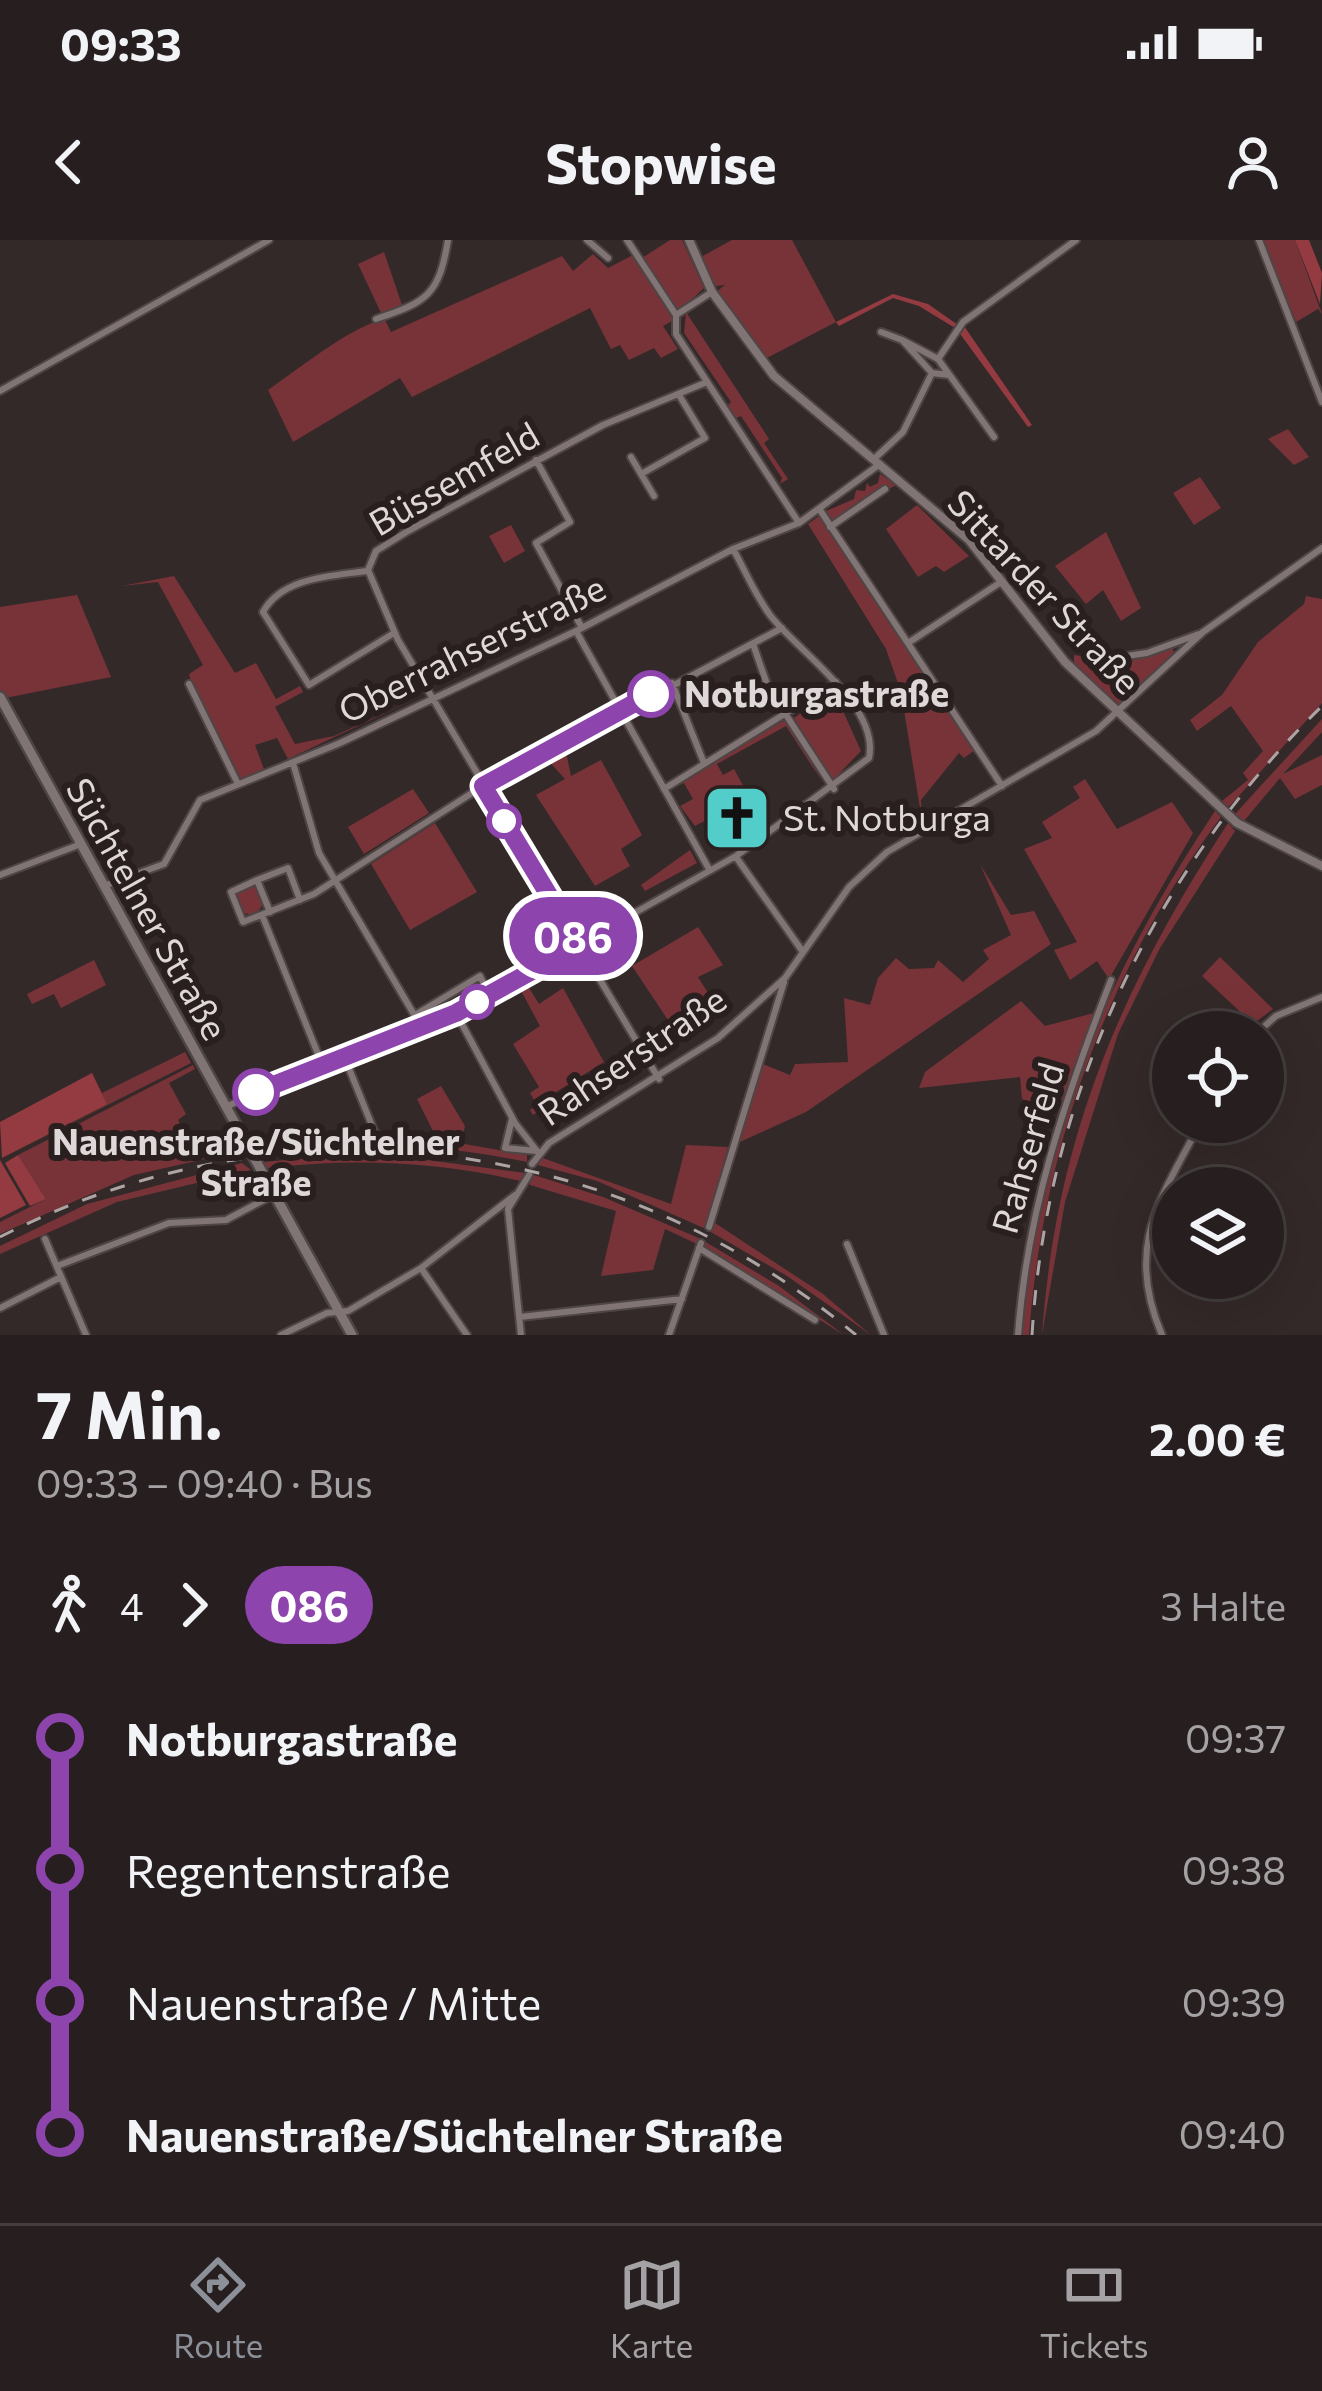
<!DOCTYPE html>
<html lang="de">
<head>
<meta charset="utf-8">
<style>
  :root { --surface:#271f1f; --page:#332c2c; --text:#f1f3f6; --muted:#a4a2a4; --line:#433d3d; --accent:#8c9099 }
  body { margin:0; font-family:Commissioner,sans-serif; background:var(--page); color:var(--text); height:100vh; display:flex; flex-direction:column; font-size:45px; white-space:nowrap }
  * { box-sizing:border-box; margin:0 }
  p { font-size:39px; color:var(--muted) }
  .icon { flex:none; width:66px; height:66px; fill:none; stroke:currentColor; stroke-width:2; stroke-linecap:round; stroke-linejoin:round }
  .map { position:relative; height:1095px; overflow:hidden }
  .details { display:flex; flex-direction:column; background:var(--surface); flex:1 }
  .details>* { flex:none }
  .badge { padding:0 24px; border-radius:39px; font-size:42px; line-height:78px }
  .controls { position:absolute; left:1152px; top:771px; display:grid; gap:24px }
  .controls a { display:grid; place-items:center; width:132px; height:132px; border-radius:50%; background:var(--surface); box-shadow:0 12px 48px #0002,0 0 0 3px var(--line); font-size:60px }
  .map>.badge { position:absolute; translate:-50% -50%; box-shadow:0 0 0 6px #fff }
  .legs { display:flex; align-items:center; gap:18px; height:132px; padding:0 36px; font-size:39px }
  .legs p { margin-inline-start:auto }
  .headline { display:flex; align-items:center; justify-content:space-between; height:204px; padding:0 36px }
  h1 { font-size:66px; font-weight:700; line-height:90px }
  ul { padding:0 36px; list-style:none }
  li { display:flex; align-items:center; gap:42px; height:132px; font-size:45px }
  li i { display:grid; place-items:center; width:18px; height:100%; margin:0 15px; background:currentColor }
  li i::after { content:''; width:30px; height:30px; margin:-15px; border:9px solid; border-radius:50%; background:var(--surface) }
  li p { margin-inline-start:auto }
  li:first-child i { background:linear-gradient(#0000 50%,currentColor 0) }
  li:last-child i { background:linear-gradient(currentColor 50%,#0000 0) }
  .status { display:flex; justify-content:space-between; align-items:center; height:84px; padding:0 60px; background:var(--surface); direction:ltr }
  .status svg { height:33px; fill:currentColor }
  header { display:flex; justify-content:space-between; align-items:center; height:156px; padding:0 36px; background:var(--surface); font-size:54px; font-weight:700 }
  .tab-bar { display:flex; justify-content:space-around; align-items:center; height:168px; border-top:3px solid var(--line); background:var(--surface); font-size:33px; color:var(--muted) }
  .tab-bar a { display:grid; justify-items:center; gap:6px }
  .tab-bar .selected { color:var(--accent) }
  .map>svg:first-child { display:block }
  .green { fill:#783338 }
  .forest { fill:#943b42 }
  .lines { fill:none; stroke-linecap:round; stroke-linejoin:round }
  .minor-casing { stroke:#4e4545; stroke-width:10 }
  .tertiary-casing { stroke:#4e4545; stroke-width:12 }
  .secondary-casing { stroke:#4e4545; stroke-width:14 }
  .minor { stroke:#817474; stroke-width:6 }
  .tertiary { stroke:#817474; stroke-width:8 }
  .secondary { stroke:#817474; stroke-width:9 }
  .rail { stroke:#ada5a5; stroke-width:3; stroke-dasharray:15 15; stroke-linecap:butt }
  .line-1-casing { stroke:#fff; stroke-width:27 }
  .line-1 { stroke:#8e44ad; stroke-width:18 }
  .stop-1-dot { fill:#fff; stroke:#8e44ad; stroke-width:6 }
  .labels { text-anchor:middle; stroke-width:12; stroke-linejoin:round; paint-order:stroke }
  .street-label { font-size:36px; fill:#dfd8d8; stroke:#2a1f1f }
  .stop-label { font-size:36px; font-weight:bold; fill:#dfd8d8; stroke:#2a1f1f; text-anchor:start }
  .poi-label { font-size:36px; fill:#dfd8d8; stroke:#2a1f1f; text-anchor:start }
</style>
</head>
<body>
<div class="status"><b>09:33</b><svg viewBox="0 0 49 12"><path d="M0 12V9h3v3zM5 12V6h3v6zM10 12V3h3v9zM15 12V0h3v12zM26 1h20v11H26zM47 4h2v5h-2z"/></svg></div>
<header><svg class="icon" aria-label="back" viewBox="0 0 24 24"><path d="M15 5l-7 7 7 7"/></svg>Stopwise<svg class="icon" aria-label="person" viewBox="0 0 24 24"><circle cx="12" cy="8" r="4"/><path d="M4 21q1-7 8-7t8 7"/></svg></header>
<div class="map">
<svg width="1322" height="1095" viewBox="0 0 1322 1095">
  <rect width="100%" height="100%" fill="#342929"/>
  <path class="green" d="M670,0H682L704,48L678,72L642,18Z
    M732,0H792L836,82L761,121L716,52L725,45L716,46L701,17Z
    M1263,0H1295L1322,74L1318,69L1296,82Z
    M384,12L403,68L382,75L358,24Z
    M593,14L608,28L633,15L674,80L663,86L678,109L661,118L654,108L629,120L620,105L611,109L590,68L412,157L400,138L293,202L268,150C304,125 342,93 384,78L391,92L562,16L573,31Z
    M686,72L769,199L764,203L788,239L780,244L782,238L741,176L736,178L728,165L731,162L684,93Z
    M1288,189L1309,217L1294,225L1268,199Z
    M880,234L896,245L833,281L826,271L854,259L856,250L865,251L867,243L870,247L878,243Z
    M1200,237L1221,268L1194,285L1173,253Z
    M917,265L969,316L944,332L936,326L918,337L886,289Z
    M819,276L975,510L964,518L959,513L921,560L922,580L901,452L886,409L808,284Z
    M511,285L525,311L504,323L489,296Z
    M1106,292L1141,368L1121,381L1103,350L1086,364L1055,326Z
    M174,336L235,433L256,423L276,459L300,446L303,452L275,467L295,504L334,496L417,458L288,519L277,498L255,505L264,529L241,539L192,446L189,434L203,425L158,342L122,346Z
    M77,355L111,437L5,458L0,451V367Z
    M1306,356L1322,359V463L1229,567L1222,561L1248,540L1243,533L1263,511L1231,466L1197,491L1190,480L1222,455L1258,402L1304,364Z
    M1172,407L1175,416L1120,467L1074,425V415L1092,418L1094,424L1131,421Z
    M833,449L861,511L833,540L794,478Z
    M1322,479V492L1283,534L1322,515V545L1295,559L1280,538L1244,581L1235,574Z
    M783,481L790,484L821,540L786,486L717,524L723,535L734,529L745,549L734,556L738,563L695,586L680,566L693,559L684,543L670,547Z
    M565,508L571,536L601,520L642,595L621,609L630,626L595,646L536,555L565,539L546,518Z
    M1085,539L1117,589L1172,562L1193,593L1109,739L1097,721L1070,740L1054,710L1077,702L1024,609L1052,598L1042,582L1080,558L1073,547Z
    M413,549L429,573L364,614L348,587Z
    M1215,571L1221,577C1108,728 1043,907 1029,1095H1021C1040,894 1104,737 1215,571Z
    M435,583L477,652L410,690L371,624Z
    M1228,583L1235,591L1160,708L1118,794L1065,962L1042,1095C1056,897 1121,748 1228,583Z
    M690,610L697,623L645,651L641,645Z
    M980,624L1011,675L1034,671L1051,704L806,872L733,905L758,822L790,835L795,824L848,822L844,758L870,765L878,738L896,718L909,729L934,728L938,720L963,742L989,719L983,710L1011,695Z
    M235 660a14 14 0 1 1 28 0a14 14 0 1 1-28 0Z
    M698,687L723,725L698,737L710,756L670,783L632,726Z
    M1220,717L1273,769L1253,784L1202,736Z
    M94,720L106,745L61,768L54,754L32,764L27,754Z
    M526,743L539,764L563,748L604,822L553,854L557,860L533,875L530,870L537,865L530,853L539,847L513,804L540,786L519,747Z
    M1021,761L1045,786L1094,773L1058,871L1022,859L1020,837L919,848L925,832Z
    M185,812L191,823L12,913L106,864L102,853Z
    M193,825L195,829L169,843L186,874L178,880L195,912L236,904L240,911L134,935L0,994V982L46,959L18,915Z
    M441,846L465,886L462,899L435,895L417,859Z
    M297,897H424L527,915V922C435,903 348,900 255,908L251,902Z
    M686,905L728,907L706,989L597,941L534,924L540,917L671,964Z
    M334,916L412,918L526,933L520,941C438,921 350,918 267,928L263,922Z
    M242,923L251,930L117,962L0,1014V1006L87,964Z
    M531,934L603,957L701,999L697,1004L665,989L653,1030L601,1036L616,971L530,945Z
    M715,983L823,1054L871,1095L787,1036L709,991Z
    M704,1001L779,1046L844,1095L702,1007Z"/>
  <path class="forest" d="M1295,0H1309L1322,33L1320,64Z
    M893,54L928,64L958,85L955,88L919,66L893,58L839,86L836,82Z
    M964,86L1032,185L1028,187L958,91Z
    M92,833L107,864L2,918L0,882Z
    M18,915L46,959L30,966L5,923Z
    M0,920L26,965L0,978Z"/>
  <g class="lines">
    <defs>
      <path id="minor" d="M587,0L608,18
        M627,0L676,75
        M1259,0L1322,162
        M676,75V94L799,283
        M676,75L712,52
        M376,79C428,62 439,54 448,0
        M881,92L902,100L932,133L949,135
        M902,100L938,119L994,197
        M938,119L963,82L1076,0
        M0,151L269,0
        M631,217L654,256
        M874,219L903,192L932,133
        M536,220L570,282L536,303L582,388
        M641,234L705,198L679,155
        M820,270L1002,546
        M830,287L885,249
        M367,331C332,336 282,337 263,372L309,445L394,393
        M576,391L709,629
        M908,403L1001,342
        M753,404L768,447L834,549
        M1093,421L1147,413L1199,394
        M672,443L704,523
        M189,444L238,544
        M293,523L319,613L422,788
        M664,549L836,442
        M736,617L803,712
        M0,635L81,604
        M257,640L288,628L300,660
        M104,646L164,624L200,560L340,503L576,391L733,309L799,283L880,224
        M270,672L257,640L231,652L243,682L314,654L483,546L782,388
        M262,675L322,824
        M456,773L515,883L537,911
        M415,775L480,736L489,755
        M1258,792L1276,776L1322,757
        M344,816L375,893
        M659,839L398,400L368,330L376,311L408,291L603,185L707,142
        M226,867L289,837L456,773L736,616L869,518C880,465 797,411 770,375C755,355 745,330 733,309
        M512,879L505,908L537,911
        M532,924L549,903L718,798L785,738L849,647L887,612L1096,491L1203,392L1322,308
        M709,987L784,742
        M45,999L86,1095
        M847,1004L884,1095
        M699,1008L815,1080
        M57,1026L169,983L226,980L273,955
        M421,1028L467,1095
        M0,1068L61,1037
        M520,1077L682,1059
        M281,1095L327,1073L348,1071L421,1028L515,955
        M521,1095L508,969L529,935
        M669,1095L701,1003
        M1018,1095C1027,969 1066,856 1111,740
        M1162,1095C1124,1006 1160,960 1201,882"/>
      <path id="tertiary" d="M689,0L712,52L774,136L969,300L1065,422L1237,583L1322,626"/>
      <path id="secondary" d="M0,457L352,1095"/>
    </defs>
    <use href="#minor" class="minor-casing"/>
    <use href="#tertiary" class="tertiary-casing"/>
    <use href="#secondary" class="secondary-casing"/>
    <use href="#minor" class="minor"/>
    <use href="#tertiary" class="tertiary"/>
    <use href="#secondary" class="secondary"/>
    <path class="rail" d="M0,997C282,852 612,892 856,1095
      M1032,1095C1046,858 1153,631 1322,466"/>
  </g>
  <g class="lines">
    <defs>
      <path id="line-1" d="M256,852L456,773L579,705L483,546L651,454"/>
    </defs>
    <use href="#line-1" class="line-1-casing"/>
    <use href="#line-1" class="line-1"/>
  </g>
  <defs>
    <symbol id="church-square" viewBox="-11 -11 22 22"><rect x="-9" y="-9" width="18" height="18" rx="4" fill="#53cdca" stroke="#2a1f1f"/><path d="M-1.2-6h2.4v3.5h3.3v2.4h-3.3V6h-2.4V-.1h-3.3v-2.4h3.3Z" fill="#111"/></symbol>
  </defs>
  <g fill-rule="evenodd">
    <use href="#church-square" x="699" y="540" width="76" height="76"/>
  </g>
  <g class="stop-1-dot">
    <circle cx="651" cy="454" r="21"/>
    <circle cx="504" cy="581" r="15"/>
    <circle cx="477" cy="762" r="15"/>
    <circle cx="256" cy="852" r="21"/>
  </g>
  <g class="labels">
    <g class="street-label">
      <text transform="translate(454 239) rotate(-30)" y="13">Büssemfeld</text>
      <text transform="translate(1044 352) rotate(47)" y="13">Sittarder Straße</text>
      <text transform="translate(472 409) rotate(-26)" y="13">Oberrahserstraße</text>
      <text transform="translate(147 669) rotate(61)" y="13">Süchtelner Straße</text>
      <text transform="translate(632 816) rotate(-34)" y="13">Rahserstraße</text>
      <text transform="translate(1028 908) rotate(-74)" y="13">Rahserfeld</text>
    </g>
    <g class="stop-label">
      <text x="684" y="467">Notburgastraße</text>
      <text x="256" y="915" text-anchor="middle">Nauenstraße/Süchtelner<tspan x="256" dy="41">Straße</tspan></text>
    </g>
    <g class="poi-label">
      <text x="783" y="591">St. Notburga</text>
    </g>
  </g>
</svg>
<div class="controls">
<a><svg class="icon" aria-label="locate" viewBox="0 0 24 24"><circle cx="12" cy="12" r="6"/><path d="M12 2v4M12 18v4M2 12h4M18 12h4"/></svg></a>
<a><svg class="icon" aria-label="layers" viewBox="0 0 24 24"><path d="M12 4l9 5-9 5-9-5zM3 14l9 5 9-5"/></svg></a>
</div>
<b class="badge" style="left:573px;top:696px;background:#8e44ad;color:#fff">086</b>
</div>
<section class="details">
<div class="headline"><div><h1>7 Min.</h1><p>09:33 – 09:40 · Bus</p></div><b>2.00 €</b></div>
<div class="legs"><svg class="icon" aria-label="walk" viewBox="0 0 24 24"><circle cx="13" cy="4" r="2"/><path d="M13 8l-2 6 4 7M11 14l-3 7M7 12l3-4h3l4 4"/></svg>4<svg class="icon" aria-label="forward" viewBox="0 0 24 24"><path d="M9 5l7 7-7 7"/></svg><b class="badge" style="background:#8e44ad;color:#fff">086</b><p>3 Halte</p></div>
<ul>
<li><i style="color:#8e44ad"></i><b>Notburgastraße</b><p>09:37</p></li>
<li><i style="color:#8e44ad"></i><span>Regentenstraße</span><p>09:38</p></li>
<li><i style="color:#8e44ad"></i><span>Nauenstraße / Mitte</span><p>09:39</p></li>
<li><i style="color:#8e44ad"></i><b>Nauenstraße/Süchtelner Straße</b><p>09:40</p></li>
</ul>
</section>
<nav class="tab-bar">
<a class="selected"><svg class="icon" aria-label="directions" viewBox="0 0 24 24"><path d="M12 3l9 9-9 9-9-9zM9 14v-3h6M13 9l2 2-2 2"/></svg>Route</a>
<a><svg class="icon" aria-label="map" viewBox="0 0 24 24"><path d="M3 6l6-2 6 2 6-2v14l-6 2-6-2-6 2zM9 4v14M15 6v14"/></svg>Karte</a>
<a><svg class="icon" aria-label="tickets" viewBox="0 0 24 24"><path d="M3 7h18v10H3zM15 7v10"/></svg>Tickets</a>
</nav>
</body>
</html>
